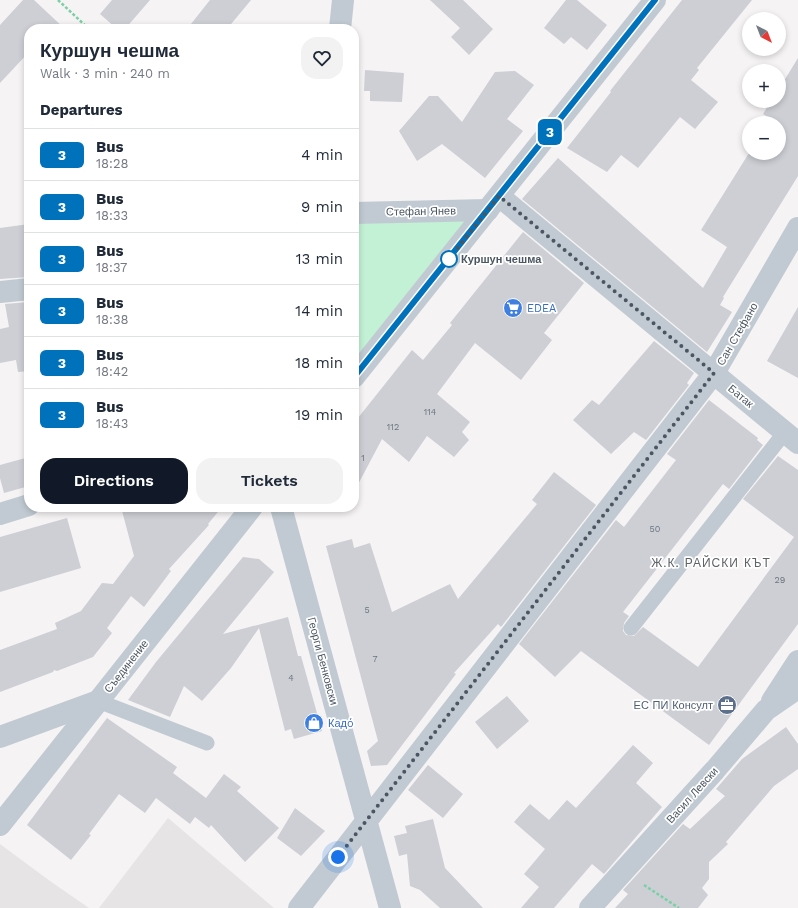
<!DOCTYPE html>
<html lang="en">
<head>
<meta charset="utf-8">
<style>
  :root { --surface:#fff; --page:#f2f2f3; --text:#1f2937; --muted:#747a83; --line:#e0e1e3; --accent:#111827 }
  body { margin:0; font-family:"Work Sans",sans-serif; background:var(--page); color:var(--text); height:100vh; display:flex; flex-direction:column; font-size:15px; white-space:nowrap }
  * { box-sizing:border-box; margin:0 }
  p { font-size:13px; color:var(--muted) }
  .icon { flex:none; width:22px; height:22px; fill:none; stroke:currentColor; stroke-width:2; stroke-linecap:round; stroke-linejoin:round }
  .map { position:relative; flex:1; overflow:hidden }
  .side { position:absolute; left:24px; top:24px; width:335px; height:488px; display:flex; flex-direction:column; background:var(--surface); border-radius:16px; box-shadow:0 2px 6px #0003 }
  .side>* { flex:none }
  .badge { padding:0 8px; border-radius:6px; font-size:14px; line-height:26px }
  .needle { width:26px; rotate:138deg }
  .buttons { position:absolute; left:742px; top:12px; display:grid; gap:8px }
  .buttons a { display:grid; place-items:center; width:44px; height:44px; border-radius:50%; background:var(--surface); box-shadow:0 2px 6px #0003; font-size:20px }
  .you { position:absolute; width:20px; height:20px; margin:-10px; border:3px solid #fff; border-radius:50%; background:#1a73e8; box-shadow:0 0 0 6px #1a73e833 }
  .map>.badge { position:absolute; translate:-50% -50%; box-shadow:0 0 0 2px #fff }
  h2 { padding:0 16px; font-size:15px; line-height:36px }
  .round { display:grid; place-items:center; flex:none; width:42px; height:42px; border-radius:16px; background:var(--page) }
  .head { display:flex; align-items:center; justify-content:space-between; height:68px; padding:0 16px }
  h1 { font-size:19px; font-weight:600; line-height:30px }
  .cta { display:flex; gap:8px; margin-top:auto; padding:8px 16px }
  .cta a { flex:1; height:46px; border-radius:16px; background:var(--accent); color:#fff; font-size:16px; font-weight:600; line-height:46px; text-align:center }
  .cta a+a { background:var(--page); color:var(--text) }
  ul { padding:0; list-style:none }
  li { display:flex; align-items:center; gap:12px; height:52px; padding:0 16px; border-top:1px solid var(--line) }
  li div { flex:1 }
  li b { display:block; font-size:15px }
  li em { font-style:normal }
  li .badge { min-width:44px; font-weight:700; text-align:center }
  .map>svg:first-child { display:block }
  .education { fill:#e6e4e5 }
  .green { fill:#c3f1d5 }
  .building { fill:#cdcfd5 }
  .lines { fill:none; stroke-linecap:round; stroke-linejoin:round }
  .path { stroke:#7ad0a6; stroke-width:2.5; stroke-dasharray:3 2; stroke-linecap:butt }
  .service { stroke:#c1cad2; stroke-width:15 }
  .minor { stroke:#c1cad2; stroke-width:22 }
  .tertiary { stroke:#c1cad2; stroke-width:22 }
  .line-casing { stroke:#fff; stroke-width:9 }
  .line { stroke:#0072bc; stroke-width:6 }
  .walk { stroke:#4a5661; stroke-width:4; stroke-dasharray:0 7.2 }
  .stop-dot { fill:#fff; stroke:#0072bc; stroke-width:2 }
  .labels { text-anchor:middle; stroke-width:3.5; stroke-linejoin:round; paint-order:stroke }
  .number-label { font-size:9px; fill:#6b747e }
  .street-label { font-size:11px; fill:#4a5661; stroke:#fff }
  .stop-label { font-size:11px; font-weight:bold; fill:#4a5661; stroke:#fff; text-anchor:start }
  .shop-label { font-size:11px; fill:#366cbe; stroke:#fff; text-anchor:start }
  .service-label { font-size:11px; fill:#4e5e75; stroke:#fff; text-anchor:end }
  .neighbourhood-label { font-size:12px; letter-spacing:1px; fill:#5f6368; stroke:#fff }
</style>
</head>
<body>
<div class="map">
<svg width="798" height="908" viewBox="0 0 798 908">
  <rect width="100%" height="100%" fill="#f5f3f3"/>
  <path class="education" d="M168,818L274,908H99Z
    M0,844L50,881L89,908H0Z"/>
  <path class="green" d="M488,210L354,377V213Z"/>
  <path class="building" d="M23,0H34L65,29H29V52L0,83V25Z
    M112,0H150L125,29H117L100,14Z
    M210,0H251L227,29H187Z
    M430,0H463L493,29L469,55L451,37L460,28Z
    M566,0H577L607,25L587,50L571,37L564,44L544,28Z
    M682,0H752L697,68L699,70L691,80L718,102L695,129L680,117L638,168L621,155L607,172L567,148L611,92L610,91Z
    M798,58V176L723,297L724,298L720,305L732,312L707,352L522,199L558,158L703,288L727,247L701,230L749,153H779V123H768L771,119L763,114L771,101H779V89Z
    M365,70L404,73L402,102L370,101V91H364Z
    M515,71L534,85L507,119L523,131L485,178L442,144L417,161L399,131L429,96H438L462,122L495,72Z
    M29,224V277L0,279V228Z
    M523,232L584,283L544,333L552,340L521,380L475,343L437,394L470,422L462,432L469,440L454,457L427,436L409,462L382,439L354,492V423L412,350L423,360L452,325L450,323Z
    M29,302V371L18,372L16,360L0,363V329L9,327L5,304Z
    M798,307V378L767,361Z
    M654,341L694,373L687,383L689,385L646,440L634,432L611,454L573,420L592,400L599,405Z
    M709,400L758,438L757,440L763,445L729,489L723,484L623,612L629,616L624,623L623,631L626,635L634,636L643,627L698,667L794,537L743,499L778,456L798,470V624L709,745L581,651L555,677L519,644L616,520L624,527L676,460L667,454Z
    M29,457V486L4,493L0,478V465Z
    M554,472L596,505L501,627L498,624L454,673L456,674L387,765L371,766L367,751L378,741L326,546L352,539L354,548L370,543L392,612L450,584L458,599L537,504L532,500Z
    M121,507H222L208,524L209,525L169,569L171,571L144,607L131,596L107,628L112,633L93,657L57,671L54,670L53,672L0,692V650L57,629L55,623L81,611L102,583L113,584L134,556Z
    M67,518L81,568L0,592V537Z
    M243,557L259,559L274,572L223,634L288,617L298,656H301L322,731L294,739L291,729L285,731L259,628L231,668L202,701L184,686L170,717L128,700L156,662Z
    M507,696L529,721L497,749L475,722Z
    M107,718L177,767L173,773L206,798L224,774L241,787L237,791L279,828L245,862L211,825L209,828L195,817L190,824L156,798L145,813L119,794L89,834L91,835L71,860L27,825Z
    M786,727L798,744V769L774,786L726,842L728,844L709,862V879L702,888L708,895L698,908H615L628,894L623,890L683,824L690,829L725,796L716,789L742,759Z
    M633,745L653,763L636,783L662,807L604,874L592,864L554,908H521L539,887L524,874L545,849L514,822L530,804L549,820L567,800L576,808Z
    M428,765L463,794L443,818L408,790Z
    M295,808L325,831L301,856L277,838Z
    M433,819L445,868L483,908H440L420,890L410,886L407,854L399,856L394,836L407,833L405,826Z"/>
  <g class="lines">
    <path class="path" d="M58,0L89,29
      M644,885L679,908"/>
    <path class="service" d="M631,628L785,432
      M98,701L207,743"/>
    <path class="minor" d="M340,29L343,0
      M499,196L798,443
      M354,213L488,210
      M0,292L29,289
      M281,507L390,908
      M0,514L29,505
      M772,701L798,661
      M0,737L98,701
      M299,908L714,373L798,228
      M590,908L715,770L766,710L798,688"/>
    <path class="tertiary" d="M354,377L655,0
      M0,825L252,507"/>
  </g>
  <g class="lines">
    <defs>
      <path id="line" d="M354,377L655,0"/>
    </defs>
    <use href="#line" class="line-casing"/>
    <use href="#line" class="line"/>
    <path class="walk" d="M338,857L714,373L499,196L449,259"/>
  </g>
  <defs>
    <symbol id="supermarket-disc" viewBox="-11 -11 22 22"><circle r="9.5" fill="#3f7fe0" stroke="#fff"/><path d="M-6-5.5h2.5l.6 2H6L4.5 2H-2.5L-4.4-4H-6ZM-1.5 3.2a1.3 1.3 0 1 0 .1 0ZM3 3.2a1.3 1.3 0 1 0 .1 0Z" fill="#fff"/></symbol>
    <symbol id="office-disc" viewBox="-11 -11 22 22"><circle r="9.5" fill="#5c6f8a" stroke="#fff"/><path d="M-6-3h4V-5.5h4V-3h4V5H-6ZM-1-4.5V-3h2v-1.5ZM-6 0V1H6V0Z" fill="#fff"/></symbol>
    <symbol id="shop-disc" viewBox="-11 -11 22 22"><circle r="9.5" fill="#3f7fe0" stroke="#fff"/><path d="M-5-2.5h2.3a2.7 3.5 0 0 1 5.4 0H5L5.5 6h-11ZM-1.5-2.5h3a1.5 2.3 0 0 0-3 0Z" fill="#fff"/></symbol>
  </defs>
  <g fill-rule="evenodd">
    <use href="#supermarket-disc" x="502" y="297" width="22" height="22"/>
    <use href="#office-disc" x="716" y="694" width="22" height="22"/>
    <use href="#shop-disc" x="303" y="712" width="22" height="22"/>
  </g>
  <circle class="stop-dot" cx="449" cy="259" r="8"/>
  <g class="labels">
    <g class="number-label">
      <text x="430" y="415">114</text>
      <text x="393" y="430">112</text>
      <text x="363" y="461">1</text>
      <text x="655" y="532">50</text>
      <text x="780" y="583">29</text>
      <text x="367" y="613">5</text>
      <text x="375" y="662">7</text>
      <text x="291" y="681">4</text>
    </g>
    <g class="street-label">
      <text transform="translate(421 211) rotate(-1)" y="4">Стефан Янев</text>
      <text transform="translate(737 334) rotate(-60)" y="4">Сан Стефано</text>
      <text transform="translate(741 396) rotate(40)" y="4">Батак</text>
      <text transform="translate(323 661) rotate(75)" y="4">Георги Бенковски</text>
      <text transform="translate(126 666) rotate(-52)" y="4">Съединение</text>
      <text transform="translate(692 795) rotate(-48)" y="4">Васил Левски</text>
    </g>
    <g class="stop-label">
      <text x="461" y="263">Куршун чешма</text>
    </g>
    <g class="shop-label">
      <text x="527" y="312">EDEA</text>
      <text x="328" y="727">Кадó</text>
    </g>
    <g class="service-label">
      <text x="713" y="709">ЕС ПИ Консулт</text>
    </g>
    <g class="neighbourhood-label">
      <text x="711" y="567">Ж.К. РАЙСКИ КЪТ</text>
    </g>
  </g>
</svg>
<div class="buttons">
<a><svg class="needle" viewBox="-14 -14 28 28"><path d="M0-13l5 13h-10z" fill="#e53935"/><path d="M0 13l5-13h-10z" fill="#747a83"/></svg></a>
<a>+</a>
<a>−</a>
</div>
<div class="you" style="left:338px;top:857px"></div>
<b class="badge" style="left:550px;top:132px;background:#0072bc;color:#fff">3</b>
<section class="side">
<div class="head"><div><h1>Куршун чешма</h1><p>Walk · 3 min · 240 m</p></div><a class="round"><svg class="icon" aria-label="heart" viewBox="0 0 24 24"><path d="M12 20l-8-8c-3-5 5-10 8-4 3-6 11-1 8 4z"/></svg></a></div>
<h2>Departures</h2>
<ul>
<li><span class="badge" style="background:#0072bc;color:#fff">3</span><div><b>Bus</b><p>18:28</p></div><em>4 min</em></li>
<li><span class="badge" style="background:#0072bc;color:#fff">3</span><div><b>Bus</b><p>18:33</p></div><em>9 min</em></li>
<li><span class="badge" style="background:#0072bc;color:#fff">3</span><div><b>Bus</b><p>18:37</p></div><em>13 min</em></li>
<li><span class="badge" style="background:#0072bc;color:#fff">3</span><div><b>Bus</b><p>18:38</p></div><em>14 min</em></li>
<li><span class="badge" style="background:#0072bc;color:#fff">3</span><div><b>Bus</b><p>18:42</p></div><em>18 min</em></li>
<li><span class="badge" style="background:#0072bc;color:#fff">3</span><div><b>Bus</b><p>18:43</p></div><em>19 min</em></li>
</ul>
<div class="cta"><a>Directions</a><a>Tickets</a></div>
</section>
</div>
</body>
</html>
